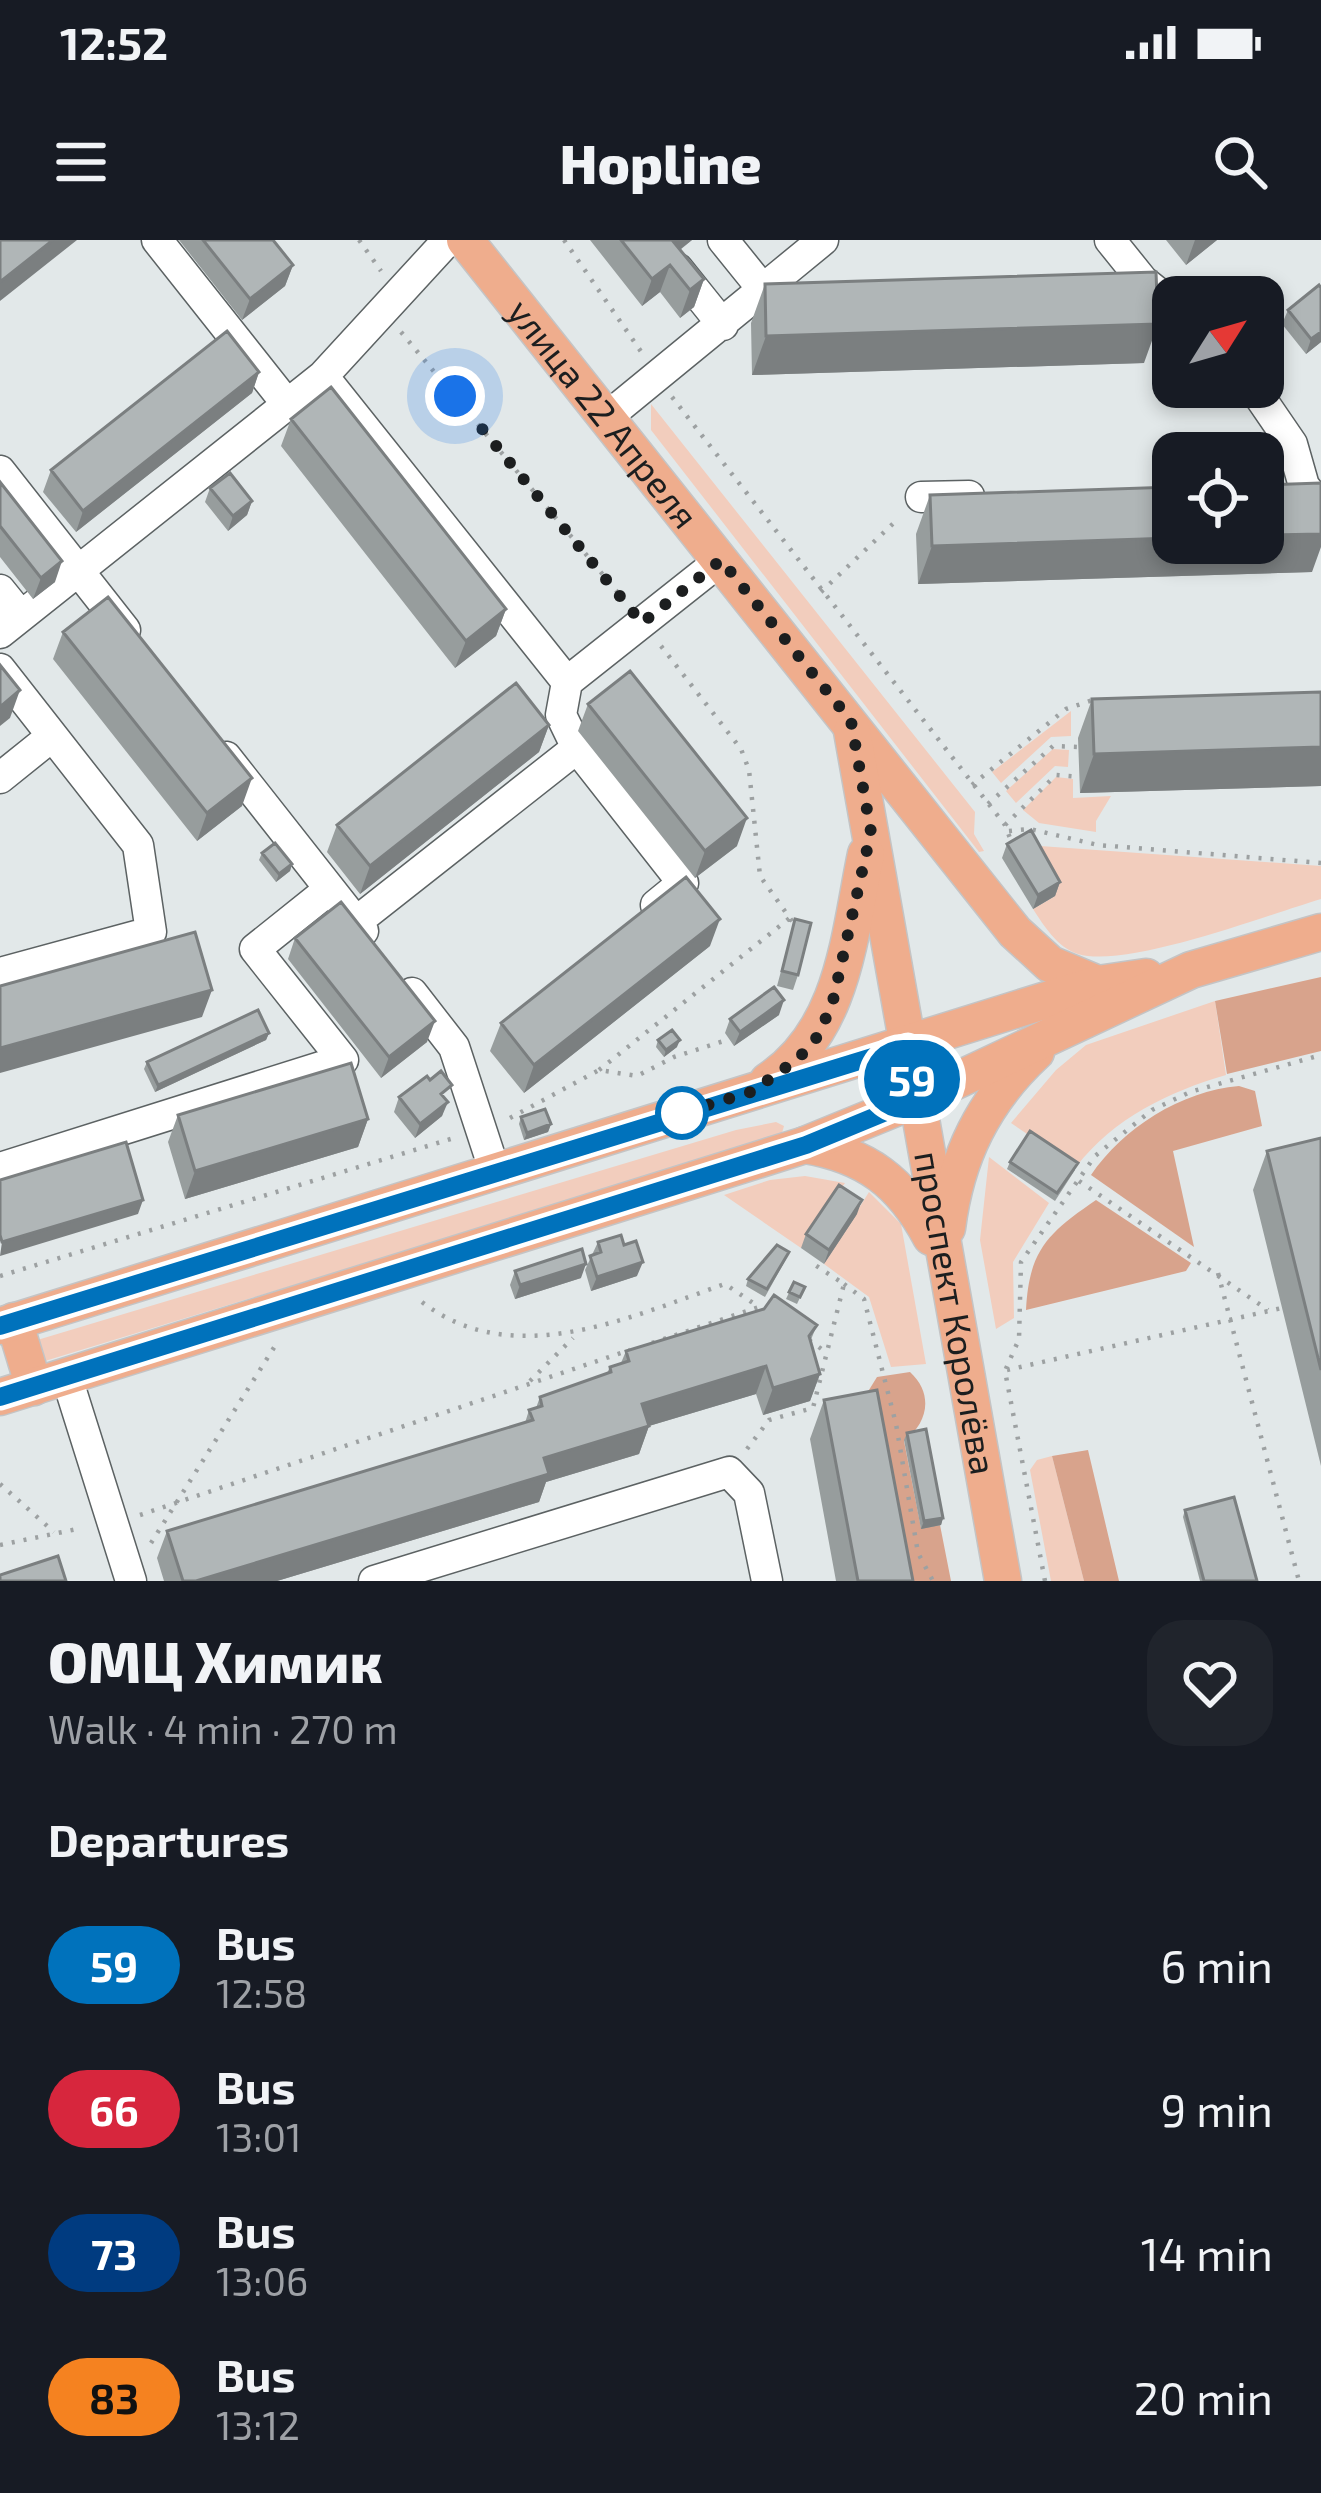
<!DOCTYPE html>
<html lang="en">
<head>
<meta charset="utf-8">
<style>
  :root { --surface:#171b24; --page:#20242c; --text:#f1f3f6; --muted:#9ea1a6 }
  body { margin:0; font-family:"Exo 2",sans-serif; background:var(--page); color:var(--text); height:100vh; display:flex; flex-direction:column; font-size:45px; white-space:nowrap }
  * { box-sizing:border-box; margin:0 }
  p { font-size:39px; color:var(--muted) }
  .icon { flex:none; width:66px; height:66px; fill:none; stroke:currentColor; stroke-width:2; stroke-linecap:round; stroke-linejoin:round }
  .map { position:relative; height:1341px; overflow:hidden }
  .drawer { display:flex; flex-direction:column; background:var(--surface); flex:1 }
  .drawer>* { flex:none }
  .badge { padding:0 24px; border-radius:39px; font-size:42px; line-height:78px }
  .needle { width:78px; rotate:53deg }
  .controls { position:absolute; left:1152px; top:36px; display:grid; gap:24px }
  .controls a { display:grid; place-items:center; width:132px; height:132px; border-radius:24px; background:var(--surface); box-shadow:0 6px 18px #0003; font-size:60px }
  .you { position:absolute; width:60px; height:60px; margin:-30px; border:9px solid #fff; border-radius:50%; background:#1a73e8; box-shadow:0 0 0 18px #1a73e833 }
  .map>.badge { position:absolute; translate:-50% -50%; box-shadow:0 0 0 6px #fff }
  h2 { padding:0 48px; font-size:45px; line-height:108px }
  .round { display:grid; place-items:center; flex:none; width:126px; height:126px; border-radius:36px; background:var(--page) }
  .overview { display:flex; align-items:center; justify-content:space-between; height:204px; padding:0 48px }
  h1 { font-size:57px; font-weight:800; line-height:90px }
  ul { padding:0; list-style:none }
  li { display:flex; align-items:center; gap:36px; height:144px; padding:0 48px }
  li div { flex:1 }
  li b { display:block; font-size:45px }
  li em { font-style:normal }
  li .badge { min-width:132px; font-weight:700; text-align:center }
  .status { display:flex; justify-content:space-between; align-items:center; height:84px; padding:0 60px; background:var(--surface); direction:ltr }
  .status svg { height:33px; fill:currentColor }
  header { display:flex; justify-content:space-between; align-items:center; height:156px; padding:0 48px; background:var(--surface); font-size:54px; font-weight:800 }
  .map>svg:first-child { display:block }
  .green { fill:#f2cdbd }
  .forest { fill:#d8a38c }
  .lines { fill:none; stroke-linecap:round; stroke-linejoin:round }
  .minor-casing { stroke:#5c6263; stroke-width:33 }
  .major-casing { stroke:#c4c4c5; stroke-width:39 }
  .path { stroke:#9da1a2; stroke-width:4.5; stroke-dasharray:3 9; stroke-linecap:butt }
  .minor { stroke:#fff; stroke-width:30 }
  .major { stroke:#efad8d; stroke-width:36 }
  .wall { fill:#979d9d }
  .shaded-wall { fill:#7b7f80 }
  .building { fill:#b0b6b7; stroke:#7b7f80; stroke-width:3 }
  .line-casing { stroke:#fff; stroke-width:27 }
  .line { stroke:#0072bc; stroke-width:18 }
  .walk { stroke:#1c1e1f; stroke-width:12; stroke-dasharray:0 21.6 }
  .stop-dot { fill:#fff; stroke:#0072bc; stroke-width:6 }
  .labels { text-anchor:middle; stroke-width:9; stroke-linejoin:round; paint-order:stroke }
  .street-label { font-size:36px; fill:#1c1e1f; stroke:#e2e8e9 }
</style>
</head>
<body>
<div class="status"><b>12:52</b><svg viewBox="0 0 49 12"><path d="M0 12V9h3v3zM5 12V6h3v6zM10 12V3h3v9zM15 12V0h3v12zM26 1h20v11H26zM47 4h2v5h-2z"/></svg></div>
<header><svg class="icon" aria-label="menu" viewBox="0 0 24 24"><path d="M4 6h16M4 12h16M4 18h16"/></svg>Hopline<svg class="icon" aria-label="search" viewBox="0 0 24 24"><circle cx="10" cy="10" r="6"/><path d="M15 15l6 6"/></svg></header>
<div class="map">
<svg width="1321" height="1341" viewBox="0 0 1321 1341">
  <rect width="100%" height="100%" fill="#e2e8e9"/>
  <path class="green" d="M651,164L975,572L974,594L984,611L979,612L651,190Z
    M1071,471V496L1051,497L1001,543L992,532Z
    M1053,509L1069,510L1068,527L1055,526L1016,563L1006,551Z
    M1056,537L1073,539V558L1111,556L1096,581V592L1039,583L1023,570Z
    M1026,605L1321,626V659C1267,675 1127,729 1078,714C1057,707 1044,686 1033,669L1055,656Z
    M1215,761L1226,835C1168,852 1114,878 1076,927L1011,883L1056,830L1086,805Z
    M776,882L784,886L782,893L743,908L45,1121L34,1101L736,890Z
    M989,917L1049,963L1013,1022L1014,1078L996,1089L980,1000Z
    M805,936L845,943L801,1008L724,955L770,940Z
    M869,952L901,984L926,1124L891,1127L869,1057L824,1024Z
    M1052,1216L1084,1341H1051L1030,1230L1037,1220Z"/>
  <path class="forest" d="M1321,737V811L1227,834L1215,761Z
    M1239,846L1255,851L1262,886L1173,911L1194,1007L1091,935C1123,888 1181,851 1239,846Z
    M1096,960L1191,1023L1186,1031L1026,1070C1029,1010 1048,993 1096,960Z
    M910,1132C934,1154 928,1183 904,1201L921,1288L940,1285L951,1341H897L864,1158L877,1137Z
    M1088,1210L1119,1341H1084L1052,1216Z"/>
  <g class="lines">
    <defs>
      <path id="minor" d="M157,0L287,164
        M723,0L765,52
        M1110,0L1143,41L1173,65
        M678,29L723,85
        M323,136L567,442
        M1253,147L1292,204L1304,246L1321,267
        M607,177L823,0
        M0,231L125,390
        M921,257L969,256
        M0,350L21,376
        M0,393L323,136L448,0
        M0,429L138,605L151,692L0,733
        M577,508L561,475L567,442L721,320
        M226,517L363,691
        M0,538L51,497
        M356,682L577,508L683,643L656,665
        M412,753L454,807L494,929
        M0,928L343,820L255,709L330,649
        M67,1138L131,1341
        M374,1341L729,1232L749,1253L767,1341"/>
      <g id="major">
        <path id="s1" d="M465,0L1015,692L1050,724L1098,744"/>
        <path id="s2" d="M852,491L1003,1341"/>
        <path d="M768,841C844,791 849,696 866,614"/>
        <path d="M805,905C866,915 902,942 931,997"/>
        <path d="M947,988C956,917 983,861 1036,812"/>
        <path d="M14,1081L34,1147"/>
        <path d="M0,1086L1098,744L1146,737"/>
        <path d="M0,1157L805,905L915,860L1191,730L1321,692"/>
      </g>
    </defs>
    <use href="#minor" class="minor-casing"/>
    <use href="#major" class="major-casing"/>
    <path class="path" d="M359,0L381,31
      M564,0L642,113
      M401,92L624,360
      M672,157L1005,585L1013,606
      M821,352L899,278
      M661,406L741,509L749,530L760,636L794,684
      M972,545L1066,469L1093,460
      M988,564L1053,506L1078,507
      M1005,585L1056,535L1079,537
      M1009,591L1030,589L1098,605L1321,623
      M599,830L791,677
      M510,878L599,830L637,836L674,817L730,799
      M1079,941L1268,1070
      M1218,1033L1299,1341
      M0,1036L454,898
      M844,1044L864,1059L896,1184L918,1313L933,1341
      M422,1062C513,1132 630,1077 725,1044L759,1067
      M809,1100L827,1113
      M652,1103L759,1067
      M1007,1130L1282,1068
      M530,1141L573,1098
      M747,1209L769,1180L813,1168L844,1044L809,1021
      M0,1244L54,1292
      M140,1275L630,1110
      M151,1303L275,1106
      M0,1305L82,1288
      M1045,1341L1005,1131L1019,1099L1021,1022L1095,916L1152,870L1190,852L1321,815"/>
    <use href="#minor" class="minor"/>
    <use href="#major" class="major"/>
  </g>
  <path class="wall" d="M179,0H273L293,25L285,46L242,80Z
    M590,0H692L680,10L704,39L694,67L680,78L660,52L642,66Z
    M1166,0H1217L1186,25Z
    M765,44L1144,123L752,135L751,83Z
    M1321,48V102L1306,114L1282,84L1288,70Z
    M259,132L252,153L76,292L43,252L51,230Z
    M291,179L506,369L496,396L455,428L281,206Z
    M0,242L55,342L33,359L0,317Z
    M210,248L252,261L247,275L228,291L205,262Z
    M930,255L1312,332L918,344L916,294Z
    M63,392L242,566L197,601L53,419Z
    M1321,452V546L1080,553L1078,498L1092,459Z
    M588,464L737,606L695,638L578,491Z
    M549,485L539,512L360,654L327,612L337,585Z
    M1007,604L1060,642L1055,656L1033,669L1002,618Z
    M262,613L292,624L290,631L276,642L259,620Z
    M795,679L798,735L793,750L777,746Z
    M295,698L427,802L381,838L288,719Z
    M710,706L524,853L490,811L501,783Z
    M779,775L734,806L725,793L730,779Z
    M269,793L266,800L155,852L144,829L147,822Z
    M658,800L677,807L664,817L656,807Z
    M399,857L447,859L442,876L415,898L394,872Z
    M178,875L368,879L358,907L185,959L168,902Z
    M521,877L551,884L548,892L524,900L519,884Z
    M1321,898V1226L1253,950L1267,911Z
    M1010,922L1075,930L1055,961L1007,929Z
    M857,974L824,1024L801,1008L806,994Z
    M598,1002L637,1036L591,1051L585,1030Z
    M786,1019L765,1057L746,1046L748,1039Z
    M515,1031L581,1038L515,1059L510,1045Z
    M794,1042L805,1047L797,1064L786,1059Z
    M817,1085L810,1102L820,1134L810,1161L763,1175L756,1154L649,1186L639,1214L546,1242L539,1262L277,1341H164L157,1318L167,1291L525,1183L529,1170L536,1168L540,1157L607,1133L610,1127L621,1123L626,1111Z
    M824,1160L913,1341H836L810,1199Z
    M907,1193L943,1278L941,1285L921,1289L904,1200Z
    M1185,1270L1257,1341H1200L1183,1277Z"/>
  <path class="shaded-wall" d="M53,0H77L0,61V42Z
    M670,0H692L660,25Z
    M1195,0H1217L1186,25Z
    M293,25L285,46L242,80L250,59Z
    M670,25L660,52L642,66L652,39Z
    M704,39L694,67L680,78L690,50Z
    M1158,84L1144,123L752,135L766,96Z
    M1321,92V102L1306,114L1311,99Z
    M259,132L252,153L76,292L83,271Z
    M252,261L247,275L228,291L233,276Z
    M1321,294V307L1312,332L918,344L932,306L1173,298V303H1263V295Z
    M62,321L55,342L33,359L41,338Z
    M506,369L496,396L455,428L466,401Z
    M20,450L10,478L0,486V467Z
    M549,485L539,512L360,654L370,626Z
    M1321,507V546L1080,553L1094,514Z
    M252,538L242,566L197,601L207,573Z
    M747,578L737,606L695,638L705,611Z
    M292,624L290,631L276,642L279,634Z
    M1060,642L1055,656L1033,669L1038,655Z
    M720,679L710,706L524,853L534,825Z
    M212,750L202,777L0,833V808Z
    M784,760L779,775L734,806L740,792Z
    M435,781L427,802L381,838L389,817Z
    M269,793L266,800L155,852L158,845Z
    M680,800L677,807L664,817L666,810Z
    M448,862L442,876L415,898L420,884Z
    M368,879L358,907L185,959L195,931Z
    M551,884L548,892L524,900L527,893Z
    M143,960L138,974L0,1016L2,1002Z
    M862,960L857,974L824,1024L829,1010Z
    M643,1022L637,1036L591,1051L597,1037Z
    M586,1024L581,1038L515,1059L520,1045Z
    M766,1126L756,1154L632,1191L642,1164Z
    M820,1134L810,1161L763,1175L773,1148Z
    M649,1186L639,1214L546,1242L539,1262L277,1341H196L544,1218Z
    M943,1278L941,1285L921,1289L924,1281Z"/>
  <path class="building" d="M0,0H53L0,42Z
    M203,0H273L293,25L250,59Z
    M621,0H672L704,39L690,50L670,25L652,39Z
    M1156,32L1158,84L766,96L765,44Z
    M1319,45L1321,48V92L1311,99L1288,70Z
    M227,91L259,132L83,271L51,230Z
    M331,147L506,369L466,401L291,179Z
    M230,233L252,261L233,276L210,248Z
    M0,242L62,321L41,338L0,286Z
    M1321,243V294L1263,295V245Z
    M1173,247V298L932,306L930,255Z
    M108,357L252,538L207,573L63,392Z
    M0,425L20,450L0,467Z
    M630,431L747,578L705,611L588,464Z
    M516,443L549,485L370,626L337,585Z
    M1321,452V507L1094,514L1092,459Z
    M1031,590L1060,642L1038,655L1007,604Z
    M275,603L292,624L279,634L262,613Z
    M686,637L720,679L534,825L501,783Z
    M341,662L435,781L389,817L295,698Z
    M795,679L811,683L798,735L782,731Z
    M195,692L212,750L0,808V746Z
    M774,747L784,760L740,792L730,779Z
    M258,770L269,793L158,845L147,822Z
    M672,790L680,800L666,810L658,800Z
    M351,823L368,879L195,931L178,875Z
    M441,831L452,845L441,854L448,862L420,884L399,857L427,836L430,840Z
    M545,869L551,884L527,893L521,877Z
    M1030,891L1078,923L1057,953L1010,922Z
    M1321,898V1130L1267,911Z
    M126,902L143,960L2,1002L0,995V940Z
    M839,945L862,960L829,1010L806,994Z
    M621,995L624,1005L636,1001L643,1022L597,1037L590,1016L601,1012L598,1002Z
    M777,1005L789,1012L767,1049L748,1039Z
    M582,1009L586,1024L520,1045L515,1031Z
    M794,1042L805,1047L800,1057L789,1052Z
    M774,1055L817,1085L809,1096L820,1134L773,1148L766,1126L642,1164L649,1186L544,1218L549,1234L196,1341H183L167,1291L533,1180L529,1170L542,1166L540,1157L611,1132L610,1127L629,1121L626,1111L764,1069Z
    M877,1150L913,1341H858L824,1160Z
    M926,1189L943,1278L924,1281L907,1193Z
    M1234,1257L1257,1341H1204L1185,1270Z
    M58,1316L66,1341H0V1335Z"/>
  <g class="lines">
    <defs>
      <path id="line" d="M0,1086L908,806L915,860L806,905L0,1157"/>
    </defs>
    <use href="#line" class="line-casing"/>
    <use href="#line" class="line"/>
    <path class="walk" d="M455,156L642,383L721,320L851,481L871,592L832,765L817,797L798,819L751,852L665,878L682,873"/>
  </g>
  <circle class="stop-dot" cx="682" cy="873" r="24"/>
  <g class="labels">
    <g class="street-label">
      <text dy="13" stroke="none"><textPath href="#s1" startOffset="222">улица 22 Апреля</textPath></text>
      <text dy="13" stroke="none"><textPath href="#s2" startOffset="591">проспект Королёва</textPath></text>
    </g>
  </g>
</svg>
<div class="controls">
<a><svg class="needle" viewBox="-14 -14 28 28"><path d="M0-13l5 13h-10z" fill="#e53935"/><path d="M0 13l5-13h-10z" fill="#9ea1a6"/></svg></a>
<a><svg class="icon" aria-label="locate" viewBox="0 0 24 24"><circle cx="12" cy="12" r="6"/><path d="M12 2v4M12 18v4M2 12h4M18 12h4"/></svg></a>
</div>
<div class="you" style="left:455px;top:156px"></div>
<b class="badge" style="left:912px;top:839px;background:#0072bc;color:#fff">59</b>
</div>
<section class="drawer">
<div class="overview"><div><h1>ОМЦ Химик</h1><p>Walk · 4 min · 270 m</p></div><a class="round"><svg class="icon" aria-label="heart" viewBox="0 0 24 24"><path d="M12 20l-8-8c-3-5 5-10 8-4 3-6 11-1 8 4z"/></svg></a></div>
<h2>Departures</h2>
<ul>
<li><span class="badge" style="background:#0072bc;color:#fff">59</span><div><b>Bus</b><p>12:58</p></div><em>6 min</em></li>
<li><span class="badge" style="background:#d7263d;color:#fff">66</span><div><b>Bus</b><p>13:01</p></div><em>9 min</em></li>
<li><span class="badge" style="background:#003b80;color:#fff">73</span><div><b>Bus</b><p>13:06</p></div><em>14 min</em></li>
<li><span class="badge" style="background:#f58220;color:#111">83</span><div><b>Bus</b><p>13:12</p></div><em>20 min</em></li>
</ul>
</section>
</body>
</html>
